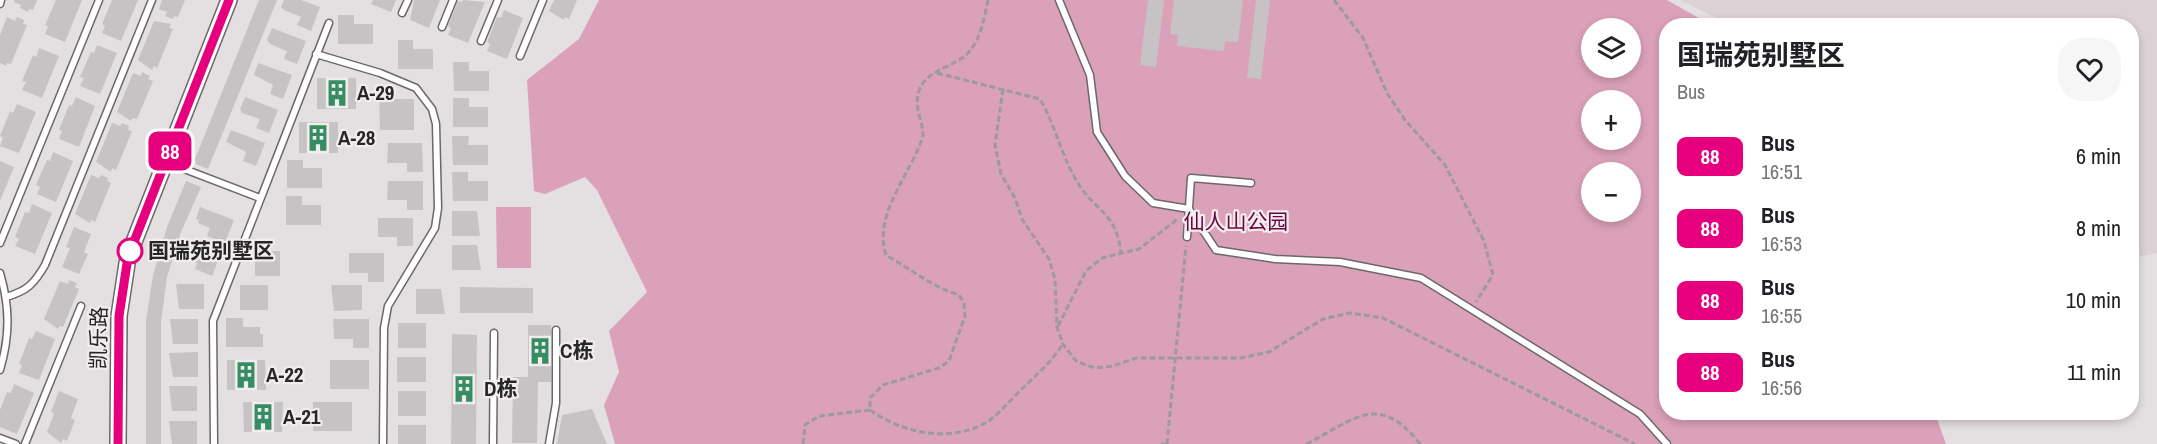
<!DOCTYPE html>
<html lang="en">
<head>
<meta charset="utf-8">
<style>
  :root { --surface:#fff; --page:#f6f6f6; --text:#202124; --muted:#757577 }
  body { margin:0; font-family:"Archivo Narrow","Noto Sans SC",sans-serif; background:var(--page); color:var(--text); height:100vh; display:flex; flex-direction:column; font-size:22px; white-space:nowrap }
  * { box-sizing:border-box; margin:0 }
  p { font-size:20px; color:var(--muted) }
  .icon { flex:none; width:33px; height:33px; fill:none; stroke:currentColor; stroke-width:2; stroke-linecap:round; stroke-linejoin:round }
  .map { position:relative; flex:1; overflow:hidden }
  .drawer { position:absolute; left:1659px; top:18px; width:480px; height:402px; display:flex; flex-direction:column; background:var(--surface); border-radius:24px; box-shadow:0 3px 9px #0003 }
  .drawer>* { flex:none }
  .badge { padding:0 12px; border-radius:9px; font-size:21px; line-height:39px }
  .controls { position:absolute; left:1581px; top:18px; display:grid; gap:12px }
  .controls a { display:grid; place-items:center; width:60px; height:60px; border-radius:50%; background:var(--surface); box-shadow:0 3px 9px #0003; font-size:30px }
  .map>.badge { position:absolute; translate:-50% -50%; box-shadow:0 0 0 3px #fff }
  .round { display:grid; place-items:center; flex:none; width:63px; height:63px; border-radius:24px; background:var(--page) }
  .summary { display:flex; align-items:center; justify-content:space-between; height:102px; padding:0 18px }
  h1 { font-size:28px; font-weight:700; line-height:45px }
  ul { padding:0; list-style:none }
  li { display:flex; align-items:center; gap:18px; height:72px; padding:0 18px }
  li div { flex:1 }
  li b { display:block; font-size:22px }
  li em { font-style:normal }
  li .badge { min-width:66px; font-weight:700; text-align:center }
  .map>svg:first-child { display:block }
  .built { fill:#dcd1d4 }
  .green { fill:#dba1b9; fill-rule:evenodd }
  .building { fill:#c7c3c5 }
  .lines { fill:none; stroke-linecap:round; stroke-linejoin:round }
  .service-casing { stroke:#6c6869; stroke-width:9 }
  .tertiary-casing { stroke:#6c6869; stroke-width:18 }
  .path { stroke:#9e9a9c; stroke-width:3; stroke-dasharray:6 3; stroke-linecap:butt }
  .service { stroke:#fff; stroke-width:6 }
  .tertiary { stroke:#fff; stroke-width:15 }
  .line-casing { stroke:#fff; stroke-width:14 }
  .line { stroke:#e6007e; stroke-width:9 }
  .stop-dot { fill:#fff; stroke:#e6007e; stroke-width:3 }
  .labels { text-anchor:middle; stroke-width:4.5; stroke-linejoin:round; paint-order:stroke }
  .poi-label { font-size:21px; font-weight:bold; fill:#272626; stroke:#f1edee; text-anchor:start }
  .park-label { font-size:21px; fill:#6c0442; stroke:#f1edee }
  .stop-label { font-size:21px; font-weight:bold; fill:#272626; stroke:#f1edee; text-anchor:start }
  .street-label { font-size:21px; fill:#272626; stroke:#f1edee }
</style>
</head>
<body>
<div class="map">
<svg width="2157" height="444" viewBox="0 0 2157 444">
  <rect width="100%" height="100%" fill="#e4dfe1"/>
  <path class="built" d="M1680,0H2157V253L2132,258V26L1730,25Z"/>
  <path class="green" d="M599,0H1667L1711,25L1666,26V412L1935,413L1946,444H615L604,405L619,372L609,331L647,292L597,190L585,177L545,194L534,191L527,80L579,39ZM1592,28H1630V68H1592ZM1592,100H1630V140H1592ZM1592,172H1630V212H1592Z
    M496,207H531V268H497Z"/>
  <path class="building" d="M14,0H37L33,10L29,9L28,12L20,8L21,5L14,2Z
    M56,0H82L65,42L45,34L48,26L45,25Z
    M112,0H138L121,41L102,33L105,26L102,24Z
    M162,0H185L178,17L174,16L173,19L165,16L167,12L159,9Z
    M259,0H277L208,169L196,164L195,159Z
    M284,0H301L320,7L311,31L297,25L301,17L284,10L281,7Z
    M373,0H396L391,12L371,4Z
    M414,0H440L429,28L410,20Z
    M463,0L485,2L468,43L448,35L451,28L448,26L458,1L462,2Z
    M554,0H577L569,19L565,17L564,20L549,11Z
    M1148,0H1164L1156,67L1140,65Z
    M1174,0H1243L1238,42L1225,41L1224,51L1177,46L1178,35L1170,34Z
    M1256,0H1270L1261,79L1247,78Z
    M504,10L523,18L507,59L487,51L490,44L487,42L497,17L501,18Z
    M338,15H354V24H373V44H338Z
    M7,17L15,21L17,17L24,20L23,24L27,25L11,64L7,63L6,66L0,63V35Z
    M154,21L171,24L169,28L173,29L157,68L154,66L152,70L138,60Z
    M272,28L306,41L297,64L284,59L287,51L270,44L267,40Z
    M398,40H413V49H433V69H398Z
    M97,45L117,53L100,94L80,86L84,78L80,77L91,52L94,53Z
    M39,48L59,56L42,98L22,90L26,82L22,81L33,55L36,57Z
    M453,62H469V71H489V91H454Z
    M258,63L292,75L283,99L270,94L273,85L254,75Z
    M142,72L150,76L148,79L153,81L137,119L133,118L131,121L117,112L133,73L141,76Z
    M317,78H356V109H317Z
    M76,97L95,106L79,147L59,139L62,131L59,130L69,105L72,106Z
    M245,97L278,110L269,133L256,128L260,119L242,113L240,109Z
    M453,98H469V107H488V127H453Z
    M379,99H414V130H380Z
    M17,104L36,112L19,153L0,146L3,138L0,136L10,111L13,113Z
    M299,122H338V153H299Z
    M112,123L120,126L122,123L129,126L128,130L132,131L116,170L112,168L111,172L96,162Z
    M231,130L265,143L256,166L243,161L246,152L226,142Z
    M452,136H469L468,145H488V165H453Z
    M388,143H422L423,172H407V163H387Z
    M53,152L73,161L56,202L37,194L40,187L36,185L47,160L50,161Z
    M287,160H303V168H322V188H287Z
    M0,161L14,167L0,201Z
    M452,172H468V181H488V201H453Z
    M91,175L99,178L101,175L108,178L107,181L111,183L95,222L91,220L90,223L75,214Z
    M186,181L201,187L181,232L167,277L161,322V444H146V321L153,275L167,227Z
    M388,181H423V210H407V200H387Z
    M286,196H302V205H321V225H286Z
    M32,204L52,213L35,254L15,246L19,239L15,237L25,212L29,213Z
    M200,207L234,220L225,243L207,236L210,228L198,223L199,220L196,219Z
    M452,211H477L480,236H452Z
    M378,218H413V246H397V237H378Z
    M74,227L91,234L84,252L88,254L79,274L62,267L70,248L66,247Z
    M187,240L221,253L212,276L195,269L197,263L184,258L186,253L183,252Z
    M452,245H477L481,270H452Z
    M255,251H280V276H255Z
    M349,253H384V282H368V273H349Z
    M69,280L77,283L75,287L79,289L63,327L60,326L58,329L44,319L60,281L68,284Z
    M176,284H204V309H179Z
    M240,285H268V310H240Z
    M331,285H362V310L334,311Z
    M460,287L533,288V313H460Z
    M416,289H441L445,314H416Z
    M226,318H243V327H260V334H263V347H226Z
    M170,319H198V344H173Z
    M333,319H369V348H353V339H334Z
    M398,323H426V348H398Z
    M528,325H551V382H538L537,443H512L513,377H528Z
    M36,331L55,339L39,380L19,373L22,365L19,364L29,338L32,339Z
    M452,334L477,335L476,444H451Z
    M198,352V377H173L169,353Z
    M397,357H426V382H397Z
    M227,360H265L266,390H227Z
    M330,360H369V389H330Z
    M14,384L34,393L17,434L0,427V410L7,392L11,393Z
    M169,386H197V411H172Z
    M59,391L78,399L71,418L75,420L67,441L63,439L61,443L47,432L54,414L51,412Z
    M398,391H426V416H398Z
    M243,402H283L282,432H244Z
    M313,402H352V431H313Z
    M592,409L607,444H557L562,415Z
    M169,421H197V444H172Z
    M398,425H426V444H398Z"/>
  <g class="lines">
    <defs>
      <path id="service" d="M1059,0L1090,75L1097,132L1125,176L1153,203L1189,209L1216,250L1275,259L1340,262L1421,278L1640,414L1667,444
        M0,4L1,0
        M402,13L408,0
        M442,27L453,0
        M481,41L498,0
        M316,54L380,73L416,88L432,109L436,124L438,208L435,228L388,306L384,328L383,444
        M520,56L543,0
        M166,162L260,198
        M1187,237L1191,178L1251,183
        M0,243L99,0
        M0,273C10,307 10,336 0,370
        M6,297C27,291 34,284 45,265L152,0
        M0,438L16,444
        M25,444L81,306
        M214,444L213,321L329,23
        M493,444L494,333
        M549,444L556,403V330"/>
      <path id="tertiary" d="M118,444L119,316L128,257L229,0"/>
    </defs>
    <use href="#service" class="service-casing"/>
    <use href="#tertiary" class="tertiary-casing"/>
    <path class="path" d="M988,0C984,18 981,41 966,55C954,66 930,70 921,86C910,107 927,126 922,139C910,175 873,214 886,255C910,269 933,287 959,295L964,303L965,316L949,361L939,368L883,385L870,398V410C903,434 954,444 990,420C1002,411 1012,398 1023,388C1040,371 1049,365 1063,344
      M1334,0L1363,38L1387,93L1405,120L1445,165L1484,241L1493,275L1476,302
      M937,73L1040,99C1055,125 1061,154 1076,180C1095,213 1117,211 1121,254
      M1003,89L995,145L1001,174L1015,198L1022,219L1049,259L1055,279L1057,327L1063,344L1076,361L1095,368L1113,366L1136,358H1241L1269,352L1323,319L1350,313L1383,318L1635,444
      M1058,326L1086,271L1102,258L1139,249L1179,218
      M803,444L805,425L819,416L870,410
      M1161,444H1170
      M1167,444L1186,246
      M1306,444C1353,421 1378,390 1420,444"/>
    <use href="#service" class="service"/>
    <use href="#tertiary" class="tertiary"/>
  </g>
  <g class="lines">
    <defs>
      <path id="line" d="M118,444L119,316L128,257L229,0"/>
    </defs>
    <use href="#line" class="line-casing"/>
    <use href="#line" class="line"/>
  </g>
  <defs>
    <symbol id="building-bare" viewBox="-9 -9 18 18"><path d="M-4-6H4V6H1V3H-1V6H-4ZM-2.5-4.3h1.7v1.8h-1.7ZM.8-4.3h1.7v1.8H.8ZM-2.5-1h1.7V.8h-1.7ZM.8-1h1.7V.8H.8Z" fill="#368d61" stroke="#f1edee" stroke-width="2.5" paint-order="stroke"/></symbol>
  </defs>
  <g fill-rule="evenodd">
    <use href="#building-bare" x="318" y="74" width="38" height="38"/>
    <use href="#building-bare" x="299" y="119" width="38" height="38"/>
    <use href="#building-bare" x="521" y="332" width="38" height="38"/>
    <use href="#building-bare" x="227" y="356" width="38" height="38"/>
    <use href="#building-bare" x="445" y="370" width="38" height="38"/>
    <use href="#building-bare" x="244" y="398" width="38" height="38"/>
  </g>
  <circle class="stop-dot" cx="130" cy="251" r="12"/>
  <g class="labels">
    <g class="poi-label">
      <text x="357" y="100">A-29</text>
      <text x="338" y="145">A-28</text>
      <text x="560" y="358">C栋</text>
      <text x="266" y="382">A-22</text>
      <text x="484" y="396">D栋</text>
      <text x="283" y="424">A-21</text>
    </g>
    <g class="park-label">
      <text x="1236" y="229">仙人山公园</text>
    </g>
    <g class="stop-label">
      <text x="148" y="258">国瑞苑别墅区</text>
    </g>
    <g class="street-label">
      <text transform="translate(99 338) rotate(-89)" y="7">凯乐路</text>
    </g>
  </g>
</svg>
<div class="controls">
<a><svg class="icon" aria-label="layers" viewBox="0 0 24 24"><path d="M12 4l9 5-9 5-9-5zM3 14l9 5 9-5"/></svg></a>
<a>+</a>
<a>−</a>
</div>
<b class="badge" style="left:170px;top:151px;background:#e6007e;color:#fff">88</b>
<section class="drawer">
<div class="summary"><div><h1>国瑞苑别墅区</h1><p>Bus</p></div><a class="round"><svg class="icon" aria-label="heart" viewBox="0 0 24 24"><path d="M12 20l-8-8c-3-5 5-10 8-4 3-6 11-1 8 4z"/></svg></a></div>
<ul>
<li><span class="badge" style="background:#e6007e;color:#fff">88</span><div><b>Bus</b><p>16:51</p></div><em>6 min</em></li>
<li><span class="badge" style="background:#e6007e;color:#fff">88</span><div><b>Bus</b><p>16:53</p></div><em>8 min</em></li>
<li><span class="badge" style="background:#e6007e;color:#fff">88</span><div><b>Bus</b><p>16:55</p></div><em>10 min</em></li>
<li><span class="badge" style="background:#e6007e;color:#fff">88</span><div><b>Bus</b><p>16:56</p></div><em>11 min</em></li>
</ul>
</section>
</div>
</body>
</html>
